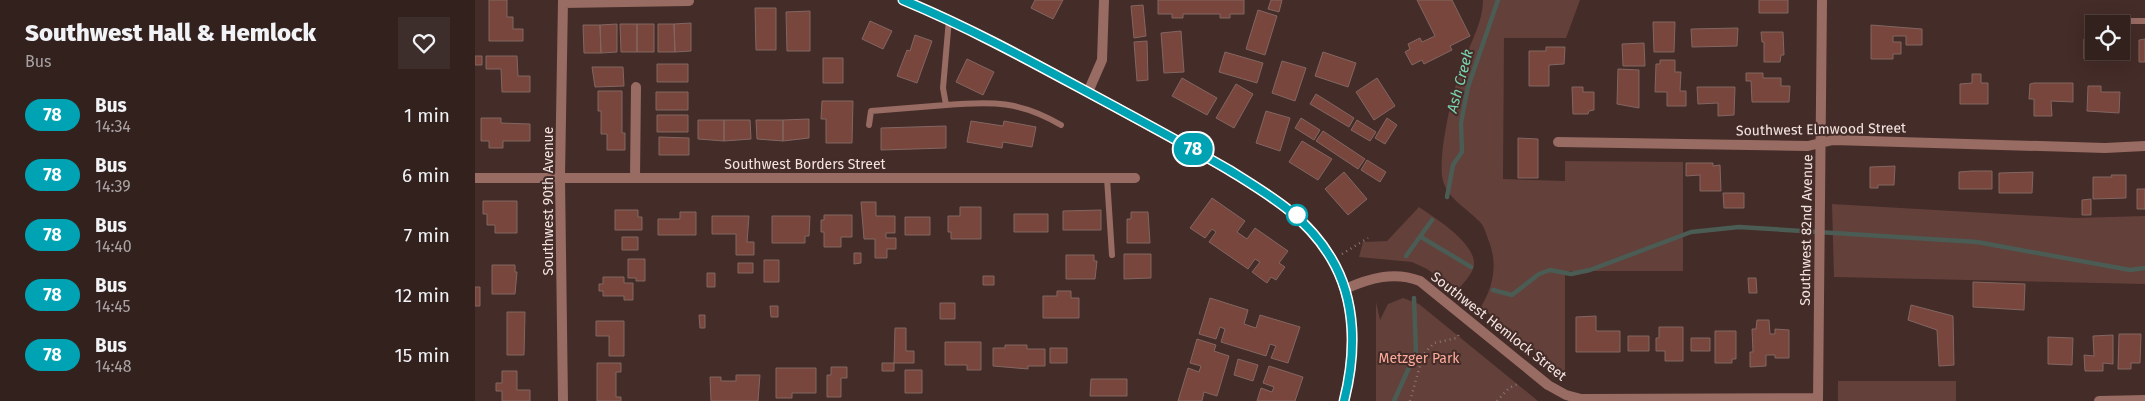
<!DOCTYPE html>
<html lang="en">
<head>
<meta charset="utf-8">
<style>
  :root { --surface:#33211e; --page:#3e2e2b; --text:#f1f3f6; --muted:#a9a3a4; --line:#4e3e3c }
  body { margin:0; font-family:"Fira Sans",sans-serif; background:var(--page); color:var(--text); height:100vh; display:flex; flex-direction:column; font-size:19px; white-space:nowrap }
  * { box-sizing:border-box; margin:0 }
  p { font-size:16px; color:var(--muted) }
  .icon { flex:none; width:28px; height:28px; fill:none; stroke:currentColor; stroke-width:2; stroke-linecap:round; stroke-linejoin:round }
  .map { position:relative; flex:1; overflow:hidden }
  .panel { display:flex; flex-direction:column; background:var(--surface); width:475px }
  .panel>* { flex:none }
  .badge { padding:0 10px; border-radius:16px; font-size:18px; line-height:32px }
  .tools { position:absolute; left:1610px; top:15px; display:grid; gap:10px }
  .tools a { display:grid; place-items:center; width:45px; height:45px; border-radius:0px; background:var(--surface); box-shadow:0 5px 20px #0002,0 0 0 1px var(--line); font-size:25px }
  .map>.badge { position:absolute; translate:-50% -50%; box-shadow:0 0 0 2px #fff }
  .round { display:grid; place-items:center; flex:none; width:52px; height:52px; border-radius:0px; background:var(--page) }
  .head { display:flex; align-items:center; justify-content:space-between; height:85px; padding:0 25px }
  h1 { font-size:24px; font-weight:800; line-height:38px }
  ul { padding:0; list-style:none }
  li { display:flex; align-items:center; gap:15px; height:60px; padding:0 25px }
  li div { flex:1 }
  li b { display:block; font-size:19px }
  li em { font-style:normal }
  li .badge { min-width:55px; font-weight:700; text-align:center }
  main { display:flex; flex:1; min-height:0 }
  .map>svg:first-child { display:block }
  .green { fill:#63403a }
  .lines { fill:none; stroke-linecap:round; stroke-linejoin:round }
  .stream { stroke:#4a5c53; stroke-width:4.5 }
  .building { fill:#79463d; stroke:#826661 }
  .path { stroke:#8a7672; stroke-width:2.5; stroke-dasharray:1 4; stroke-linecap:butt }
  .service { stroke:#986b63; stroke-width:6 }
  .minor { stroke:#986b63; stroke-width:10 }
  .tertiary { stroke:#986b63; stroke-width:10 }
  .secondary { stroke:#d18a7d; stroke-width:10 }
  .line-casing { stroke:#fff; stroke-width:11 }
  .line { stroke:#00a3b4; stroke-width:8 }
  .stop-dot { fill:#fff; stroke:#00a3b4; stroke-width:2.5 }
  .labels { text-anchor:middle; stroke-width:4; stroke-linejoin:round; paint-order:stroke }
  .street-label { font-size:14px; fill:#f4e4e1; stroke:#442c28 }
  .park-label { font-size:14px; fill:#ffab9b; stroke:#442c28 }
  .water-label { font-size:15px; font-style:italic; fill:#78d4b1; stroke:#442c28 }
</style>
</head>
<body>
<main>
<section class="panel">
<div class="head"><div><h1>Southwest Hall &amp; Hemlock</h1><p>Bus</p></div><a class="round"><svg class="icon" aria-label="heart" viewBox="0 0 24 24"><path d="M12 20l-8-8c-3-5 5-10 8-4 3-6 11-1 8 4z"/></svg></a></div>
<ul>
<li><span class="badge" style="background:#00a3b4;color:#fff">78</span><div><b>Bus</b><p>14:34</p></div><em>1 min</em></li>
<li><span class="badge" style="background:#00a3b4;color:#fff">78</span><div><b>Bus</b><p>14:39</p></div><em>6 min</em></li>
<li><span class="badge" style="background:#00a3b4;color:#fff">78</span><div><b>Bus</b><p>14:40</p></div><em>7 min</em></li>
<li><span class="badge" style="background:#00a3b4;color:#fff">78</span><div><b>Bus</b><p>14:45</p></div><em>12 min</em></li>
<li><span class="badge" style="background:#00a3b4;color:#fff">78</span><div><b>Bus</b><p>14:48</p></div><em>15 min</em></li>
</ul>
</section>
<div class="map">
<svg width="1670" height="401" viewBox="0 0 1670 401">
  <rect width="100%" height="100%" fill="#442c28"/>
  <path class="green" d="M1008,0H1105L1091,38H1029L1028,179L1090,181V161L1208,162V271H1090V373L1072,362L1006,307C1019,285 1023,263 1013,239C1011,233 1009,226 1005,222C992,208 970,198 967,176C964,149 978,87 989,61C996,41 1008,22 1008,0Z
    M1357,204L1600,218L1670,216V284L1359,277Z
    M944,207C960,218 1001,243 999,265C998,274 988,283 982,291L952,269L937,262L884,257L888,242L912,241Z
    M928,298L944,304L1063,401H901V302L905,320L913,304Z
    M1363,381H1481V401H1363Z"/>
  <g class="lines">
    <path class="stream" d="M972,197L978,165L987,152L986,123L993,87L1023,0
      M946,237L996,267
      M931,256L957,220
      M1018,290L1037,295L1064,274L1075,270L1096,274L1115,270L1216,232L1264,227L1502,242L1655,270L1670,268
      M919,401L941,352L939,298"/>
  </g>
  <path class="building" d="M14,0H32V17H38V29H48V41H14Z
    M560,0H588L578,19L556,8Z
    M683,0H769V14H755V18H745V14H708V18H697V14H683Z
    M796,0H807L804,12L793,9Z
    M942,0H977L995,36L975,46L977,50L949,64L947,60L937,65L930,52L935,49L933,44L945,38L947,42L960,36Z
    M1284,0H1313V13H1284Z
    M668,5L671,36L659,38L656,6Z
    M280,8H301V50H281Z
    M783,10L802,16L790,55L771,49Z
    M335,11V51H312L311,12Z
    M395,21L417,31L408,49L387,39Z
    M1178,22H1200L1199,52H1179Z
    M216,23V51L200,52L199,24Z
    M142,24V52L126,53L125,25Z
    M145,24H162V52H146Z
    M162,24H179V52H162Z
    M183,24H199L200,52H183Z
    M108,25H125L126,53H109Z
    M1396,25L1447,29V45H1431V36H1418V42H1426V54H1418V59H1396Z
    M1263,28L1262,46L1217,47L1216,29Z
    M706,31L709,72L689,73L686,33Z
    M1286,32H1308L1309,55H1306L1305,62H1289V42H1287Z
    M440,35L457,41L442,83L422,76L432,50L435,51Z
    M1653,38V58L1609,59V39H1619V51H1646V39Z
    M1670,39V62H1664V40Z
    M672,41L673,80L662,81L659,42Z
    M1169,43L1170,66H1148L1147,44Z
    M1071,47H1090L1089,64L1074,65V86H1054V51H1071Z
    M750,52L788,63L782,83L744,72Z
    M848,52L881,63L873,87L840,76Z
    M0,56H7V65H0Z
    M11,56H42L43,76H55V92H27L26,69H11Z
    M348,58H368V83H348Z
    M492,59L519,72L508,95L481,82Z
    M1185,60H1200V72H1206L1205,91H1211V106H1192V92H1180L1181,64H1185Z
    M807,61L831,68L820,101L797,93Z
    M182,64H213V82H182Z
    M117,67H148L149,86L120,87Z
    M1143,69L1164,70V108L1142,104Z
    M1271,73H1288V78H1306V86H1315L1314,102H1277L1276,81H1271Z
    M1497,74H1506V83H1513V104H1485V84L1497,83Z
    M707,78L742,98L732,115L697,96Z
    M902,78L920,106L899,120L881,92Z
    M1559,83H1598V102L1576,101L1577,116H1559V99H1554L1555,84Z
    M761,84L778,94L759,128L741,118Z
    M1613,86H1626V92H1645L1644,113L1612,111Z
    M1097,87H1108V92H1119V110L1114,111L1113,114H1098Z
    M1222,87H1260L1259,115L1243,116V103L1223,104Z
    M123,91H147V133H150V150H132V134H126V111H123Z
    M181,92H213V110H181Z
    M841,94L879,118L874,127L835,104Z
    M347,101H378L377,143H351V119H346Z
    M791,111L815,118L805,151L781,143Z
    M182,115H213V132H182Z
    M6,118H26V123L55,124V141H28V148H14V141H6Z
    M826,118L845,130L839,140L820,128Z
    M912,118L922,125L910,144L900,138Z
    M334,119V138L308,141V120Z
    M223,120H249V141L223,139Z
    M249,120H275L276,139L249,141Z
    M281,120H308V141L282,139Z
    M882,120L901,132L895,141L876,130Z
    M496,121L528,126L529,121L561,127L557,147L528,142L527,148L492,142Z
    M471,126V148L406,150V128Z
    M848,131L890,159L883,169L841,141Z
    M184,137L214,138V155H184Z
    M1043,138L1063,139V178H1043Z
    M827,141L857,159L843,180L814,162Z
    M892,160L911,172L905,182L886,170Z
    M1211,163H1238V166L1245,165L1246,191H1225V175L1211,176Z
    M1420,166L1419,185H1403V188H1395V167Z
    M1497,171H1517V189H1484V172Z
    M869,172L892,199L873,215L850,189Z
    M1558,172L1557,193H1524V173Z
    M1636,175H1651V198L1618,199V177H1637Z
    M1662,189H1670V209H1662Z
    M1248,193H1269V208H1249Z
    M737,198L770,221L762,232L772,239L780,228L813,251L804,263L810,267L801,280L796,277L792,283L777,272L785,262L780,259L773,269L734,242L741,232L737,229L730,238L715,228Z
    M1616,199V215H1607V200Z
    M8,201H42V233H20V225H12V214H8Z
    M386,202H401V216H420V233H411V238H421V249H412V258H400V239H389Z
    M485,207H506V239H476V232H473V216H485Z
    M140,210H163V217H167V230H140Z
    M626,210V230H588V211Z
    M205,212H221V235H183V219H205Z
    M656,212H673L675,243H652V219H656Z
    M539,214H573V232H539Z
    M349,215H377V237H366V247H349V232H346V220H349Z
    M237,216H274L272,242H279V255H261V234H237Z
    M297,216H335L334,236H330V243H297Z
    M430,217H455V235H430Z
    M147,237H163V250H147Z
    M379,253H386V263L379,264Z
    M649,254H676V278L649,279Z
    M591,255H619V261H622L620,279H591Z
    M153,259H170V281H161V278H153Z
    M289,260H304V282H289Z
    M263,263H278V273H263Z
    M17,265H40V272H42L40,294H17Z
    M232,273H240V287H232Z
    M508,276H519V285H508Z
    M128,277H149V283H158V300H149V296H128V291H124V284H128Z
    M1273,278H1281L1282,293H1274Z
    M1498,282L1550,284L1549,310L1498,307Z
    M0,287H5V306H0Z
    M582,291H596V298H604V318H568V296H582Z
    M735,298L773,310L769,324L781,328L785,315L825,327L813,363L796,358L801,346L795,344L791,356L746,342L750,329L745,327L741,339L724,334Z
    M465,303H480V319H465Z
    M1436,305L1478,316L1479,365L1464,366L1462,330L1433,320Z
    M295,306H303V317H296Z
    M32,312H50L49,355H32Z
    M224,315H230V328H225Z
    M1121,316V331H1145V352H1101V317Z
    M1282,320H1294L1295,334H1300V329L1314,330V358H1300V355H1291V366L1275,367V352H1278L1277,329H1281Z
    M121,321H149V356H134V336H121Z
    M1184,327H1208V361H1190V351H1181V338H1184Z
    M420,328H431V351H439V363H419Z
    M1240,331H1261V359H1257V363H1240Z
    M1644,334H1666L1665,363H1656V369H1643Z
    M1638,335V364L1628,363V371H1610L1609,355L1619,356L1618,336Z
    M1153,336H1174V351H1153Z
    M1573,337L1598,338L1597,365L1573,364Z
    M1216,338H1235V351H1216Z
    M722,339L741,345L739,351L754,356L742,396L729,392L727,401H703L713,368L724,372L726,366L715,363Z
    M470,342H506V370H492V365H470Z
    M530,345H552V349H570V366H553V369L518,366V348H530Z
    M575,348H592V363H575Z
    M763,359L783,365L778,381L759,375Z
    M122,363H146V372H141V397H146V401H122Z
    M407,363H419V371H407Z
    M794,366L828,377L820,401H782L786,388L797,392L799,387L788,383Z
    M356,367H372V378H366V397H352V375H356Z
    M301,368H341V393H317V398H301Z
    M430,370H447V393H430Z
    M27,371H42V390H55V401H27V391H21V383H27Z
    M261,375H285L283,401H236L235,377H246V381H261Z
    M616,379H652V396H615Z"/>
  <g class="lines">
    <path class="path" d="M867,254L893,238
      M935,401L948,355L959,343L982,338L985,332
      M1022,401L1034,388L1045,383"/>
    <path class="service" d="M474,19L468,88L471,105C517,101 545,101 586,125
      M1638,21H1670
      M394,125L396,111L471,105
      M632,178L637,255"/>
    <path class="minor" d="M88,3L214,1
      M1083,142L1333,146L1358,140L1630,148L1670,146
      M160,177L161,87
      M0,178H660
      M870,289C895,278 919,271 945,281L1073,385L1091,395L1106,399L1343,398
      M88,401L85,177L88,0
      M1343,401L1347,0
      M1624,401L1670,400"/>
    <path class="tertiary" d="M613,92L627,60L629,0"/>
    <path class="secondary" d="M428,0C503,31 573,71 644,109C680,129 715,148 750,168C788,191 825,211 850,248C881,294 882,349 869,401"/>
  </g>
  <g class="lines">
    <defs>
      <path id="line" d="M428,0C503,31 573,71 644,109C681,129 718,149 754,170C794,195 831,216 856,258C882,301 881,354 869,401"/>
    </defs>
    <use href="#line" class="line-casing"/>
    <use href="#line" class="line"/>
  </g>
  <circle class="stop-dot" cx="822" cy="215" r="10"/>
  <g class="labels">
    <g class="street-label">
      <text transform="translate(1346 129) rotate(-1)" y="5">Southwest Elmwood Street</text>
      <text x="330" y="169">Southwest Borders Street</text>
      <text transform="translate(73 201) rotate(-90)" y="5">Southwest 90th Avenue</text>
      <text transform="translate(1331 230) rotate(-89)" y="5">Southwest 82nd Avenue</text>
      <text transform="translate(1024 326) rotate(38)" y="5">Southwest Hemlock Street</text>
    </g>
    <g class="park-label">
      <text x="944" y="363">Metzger Park</text>
    </g>
    <g class="water-label">
      <text transform="translate(985 81) rotate(-75)" y="5">Ash Creek</text>
    </g>
  </g>
</svg>
<div class="tools">
<a><svg class="icon" aria-label="locate" viewBox="0 0 24 24"><circle cx="12" cy="12" r="6"/><path d="M12 2v4M12 18v4M2 12h4M18 12h4"/></svg></a>
</div>
<b class="badge" style="left:718px;top:149px;background:#00a3b4;color:#fff">78</b>
</div>
</main>
</body>
</html>
